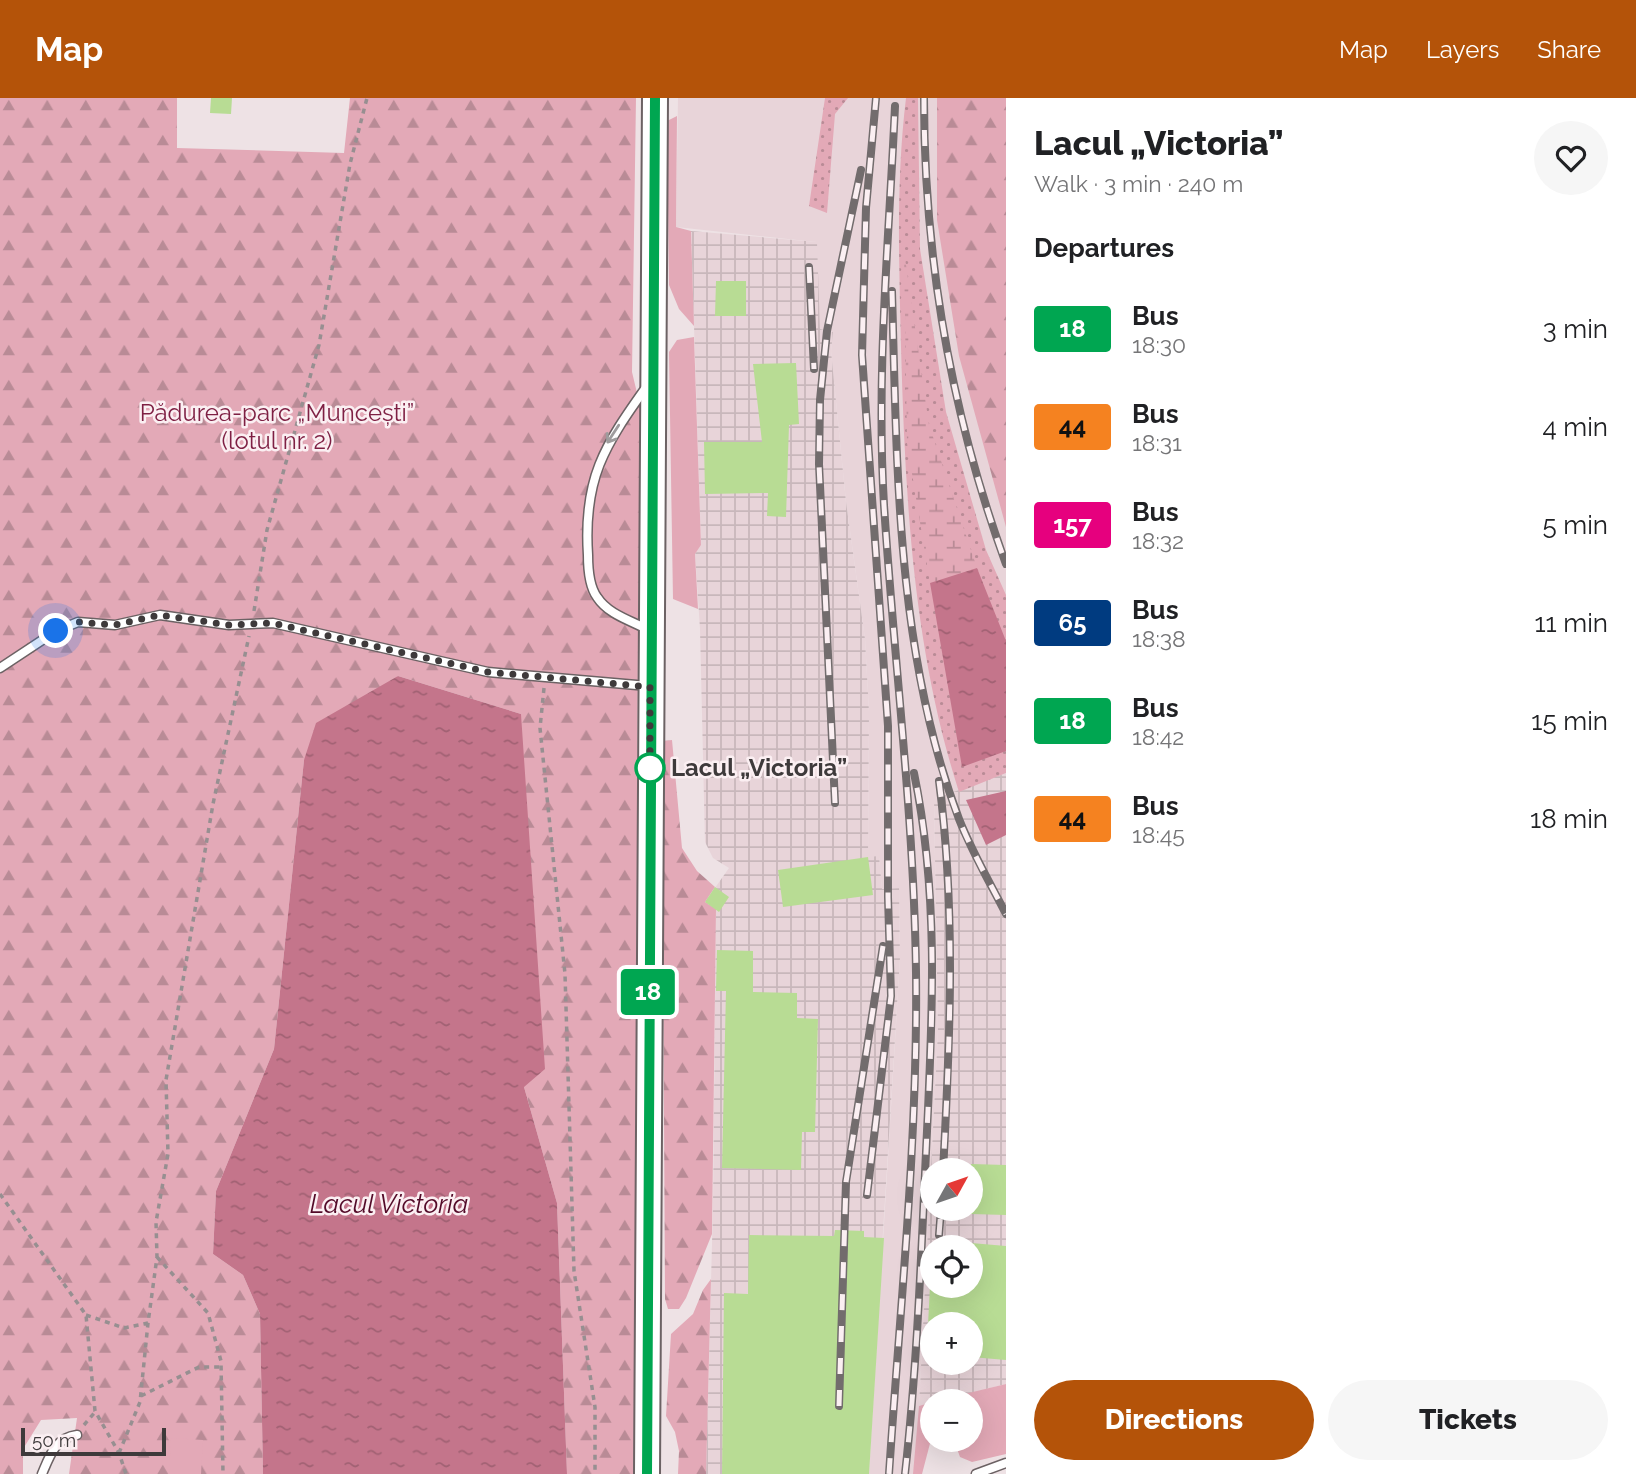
<!DOCTYPE html>
<html lang="en">
<head>
<meta charset="utf-8">
<style>
  :root { --surface:#fff; --page:#f6f6f6; --text:#202124; --muted:#757577; --accent:#b45309 }
  body { margin:0; font-family:Raleway,sans-serif; background:var(--page); color:var(--text); height:100vh; display:flex; flex-direction:column; font-size:26px; white-space:nowrap }
  * { box-sizing:border-box; margin:0 }
  p { font-size:23px; color:var(--muted) }
  .icon { flex:none; width:38px; height:38px; fill:none; stroke:currentColor; stroke-width:2; stroke-linecap:round; stroke-linejoin:round }
  .map { position:relative; flex:1; overflow:hidden }
  .panel { display:flex; flex-direction:column; background:var(--surface); width:630px }
  .panel>* { flex:none }
  .badge { padding:0 14px; border-radius:5px; font-size:24px; line-height:46px }
  .needle { width:46px; rotate:50deg }
  .controls { position:absolute; left:920px; top:1060px; display:grid; gap:14px }
  .controls a { display:grid; place-items:center; width:63px; height:63px; border-radius:50%; background:var(--surface); box-shadow:0 7px 28px #0002; font-size:35px }
  .scale { position:absolute; left:21px; bottom:18px; width:145px; box-sizing:border-box; padding-left:7px; border:4px solid #3e3a3b; border-top:0; font-size:19px; line-height:24px; white-space:nowrap; color:#3e3a3b; -webkit-text-stroke:5px #fbeff2; paint-order:stroke }
  .you { position:absolute; width:35px; height:35px; margin:-18px; border:5px solid #fff; border-radius:50%; background:#1a73e8; box-shadow:0 0 0 10px #1a73e833 }
  .map>.badge { position:absolute; translate:-50% -50%; box-shadow:0 0 0 4px #fff }
  h2 { padding:0 28px; font-size:26px; line-height:63px }
  .round { display:grid; place-items:center; flex:none; width:74px; height:74px; border-radius:37px; background:var(--page) }
  .headline { display:flex; align-items:center; justify-content:space-between; height:119px; padding:0 28px }
  h1 { font-size:33px; font-weight:800; line-height:52px }
  .button { display:flex; gap:14px; margin-top:auto; padding:14px 28px }
  .button a { flex:1; height:80px; border-radius:42px; background:var(--accent); color:#fff; font-size:28px; font-weight:800; line-height:80px; text-align:center }
  .button a+a { background:var(--page); color:var(--text) }
  ul { padding:0; list-style:none }
  li { display:flex; align-items:center; gap:21px; height:98px; padding:0 28px }
  li div { flex:1 }
  li b { display:block; font-size:26px }
  li em { font-style:normal }
  li .badge { min-width:77px; font-weight:700; text-align:center }
  header { display:flex; align-items:center; gap:42px; box-sizing:border-box; height:98px; padding:0 35px; background:var(--accent); color:#fff }
  header strong { font-size:33px }
  nav { display:flex; gap:38px; margin-inline-start:auto; font-size:24px }
  main { display:flex; flex:1; min-height:0 }
  .map>svg:first-child { display:block }
  .built { fill:#e8d4d9 }
  .industrial { fill:url(#industrial-grid); fill-rule:evenodd }
  .grass { fill:url(#grass-dots) }
  .forest { fill:url(#forest-firs) }
  .wetland { fill:url(#wetland-marsh) }
  .garden { fill:#e3a9b7 }
  .water { fill:url(#water-ripples) }
  .building { fill:#b8dc94 }
  .lines { fill:none; stroke-linecap:round; stroke-linejoin:round }
  .service-casing { stroke:#6c6264; stroke-width:11 }
  .primary-casing { stroke:#6c6264; stroke-width:28 }
  .path { stroke:#978f91; stroke-width:3.5; stroke-dasharray:5 5; stroke-linecap:butt }
  .service { stroke:#fff; stroke-width:8 }
  .primary { stroke:#fff; stroke-width:24 }
  .rail-casing { stroke:#726c6d; stroke-width:8 }
  .rail { stroke:#fbeff2; stroke-width:5; stroke-dasharray:16; stroke-linecap:butt }
  .oneway { stroke:#9e9c9d }
  .line-casing { stroke:#fff; stroke-width:16 }
  .line { stroke:#00a651; stroke-width:10 }
  .walk { stroke:#3e3a3b; stroke-width:7; stroke-dasharray:0 12.6 }
  .stop-dot { fill:#fff; stroke:#00a651; stroke-width:3.5 }
  .labels { text-anchor:middle; stroke-width:5; stroke-linejoin:round; paint-order:stroke }
  .park-label { font-size:24px; fill:#7e1f43; stroke:#fbeff2 }
  .stop-label { font-size:24px; font-weight:bold; fill:#3e3a3b; stroke:#fbeff2; text-anchor:start }
  .water-label { font-size:26px; font-style:italic; fill:#530a28; stroke:#fbeff2 }
</style>
</head>
<body>
<header>
<strong>Map</strong>
<nav><a>Map</a><a>Layers</a><a>Share</a></nav>
</header>
<main>
<div class="map">
<svg width="1006" height="1376" viewBox="0 0 1006 1376">
  <defs>
    <pattern id="industrial-grid" width="8" height="8" patternUnits="userSpaceOnUse" patternTransform="scale(1.75)"><rect width="8" height="8" fill="#e8d4d9"/><path d="M0 4h8M4 0v8" fill="none" stroke="#c8b7bb"/></pattern>
    <pattern id="grass-dots" width="8" height="8" patternUnits="userSpaceOnUse" patternTransform="scale(1.75)"><rect width="8" height="8" fill="#e3a9b7"/><path d="M2 2h.1M6 6h.1" fill="none" stroke="#b98b96" stroke-width="1.8" stroke-linecap="round"/></pattern>
    <pattern id="forest-firs" width="22" height="20" patternUnits="userSpaceOnUse" patternTransform="scale(1.75)"><rect width="22" height="20" fill="#e3a9b7"/><path d="M5 1l3.5 6h-7zM16 11l3.5 6h-7z" fill="#b98b96"/></pattern>
    <pattern id="wetland-marsh" width="20" height="14" patternUnits="userSpaceOnUse" patternTransform="scale(1.75)"><rect width="20" height="14" fill="#e3a9b7"/><path d="M1 5h8M5 5V1M11 12h8M15 12V8" fill="none" stroke="#b98b96"/></pattern>
    <pattern id="water-ripples" width="26" height="14" patternUnits="userSpaceOnUse" patternTransform="scale(1.75)"><rect width="26" height="14" fill="#c4758b"/><path d="M2 4q2-2 4 0t4 0M15 11q2-2 4 0t4 0" fill="none" stroke="#a16173"/></pattern>
  </defs>
  <rect width="100%" height="100%" fill="#eee2e5"/>
  <path class="built" d="M678,0H1006V675L934,702L938,932L919,1308L925,1306L914,1376H869L900,860L899,791H882L879,759H868L869,614L865,541L846,404L831,253L833,234L820,231L816,144L676,129Z"/>
  <path class="industrial" d="M691,133L817,144L820,231L833,234L831,253L846,404L865,541L869,614L868,759L879,758L882,791L899,790L900,860L868,1376H706L713,1108L716,811L705,804L729,770L713,760L705,744L700,531L695,456L701,447Z
    M1006,675V1286L919,1308L938,932L934,701ZM933,1073H971V1111H933ZM933,1150H971V1188H933ZM933,1227H971V1265H933Z"/>
  <path class="grass" d="M825,0H848L835,16L827,115L809,108Z
    M906,0H918L920,151L946,314L986,452L1006,497V675L959,694C913,551 905,398 901,249C899,166 896,82 906,0Z"/>
  <path class="forest" d="M0,0H177V50L344,55L350,0H636L632,274L642,316L638,539L634,1376H567L557,1105L524,989L521,616L398,578L304,662L274,951L216,1093L213,1156L243,1177L260,1216L263,1376H69L77,1320L41,1322L23,1351V1376H0Z
    M937,0H1006V429L959,258L937,122Z
    M672,642L682,750L697,773L715,789L705,804L716,811L712,1136L686,1200L679,1211H668L665,1201L662,643Z
    M711,1181L706,1376H678L679,1353L675,1334L666,1318L671,1236L693,1216L703,1192Z"/>
  <path class="wetland" d="M904,153L929,327L977,470L930,485L907,345Z"/>
  <path class="garden" d="M677,18L676,129L691,133L694,228L679,211L669,187L667,23Z
    M694,239L701,447L695,456L698,511L673,501L669,254L677,242Z
    M1006,1286V1356L972,1364L960,1359L954,1342H971V1304H956V1298Z
    M933,1304V1334L922,1376H913L919,1308Z
    M171,1340L203,1342L201,1376H169Z"/>
  <path class="water" d="M977,470L1006,543V653L962,669L930,485Z
    M398,578L521,616L545,971L524,989L557,1105L567,1376H263L260,1216L243,1177L213,1156L216,1093L274,951L304,662L316,625Z
    M1006,693V737L986,747L966,702Z"/>
  <path class="building" d="M211,0H232L231,16L210,15Z
    M716,183H746V218H715Z
    M796,265L799,326L789,327L786,419L767,418L768,395L705,396L704,344H762L753,266Z
    M868,759L873,797L783,809L778,772Z
    M715,789L729,799L719,814L705,804Z
    M717,852L753,853V894L797,895V920L818,921L815,1034H802L801,1072L722,1070L726,893H716Z
    M971,1066L1006,1067V1117L971,1116Z
    M835,1132L864,1133V1139L884,1140L869,1376H722L724,1195L748,1196L749,1137L834,1138Z
    M971,1145L1006,1148V1262L971,1259V1227H928L930,1188H971Z"/>
  <g class="lines">
    <defs>
      <path id="service" d="M647,531C629,522 608,516 597,499C589,488 588,471 588,457C583,381 604,348 647,288
        M0,570L56,533L78,524L115,527L160,517L229,527L273,525L488,574L648,588
        M42,1376C50,1357 55,1340 77,1337
        M976,1376L1006,1365"/>
      <path id="primary" d="M647,1376L655,0"/>
    </defs>
    <use href="#service" class="service-casing"/>
    <use href="#primary" class="primary-casing"/>
    <path class="path" d="M254,513L267,432L319,247L350,66L367,0
      M544,590L540,630L565,876L574,1173L595,1309V1376
      M0,1096L86,1217L95,1313L119,1355L126,1376
      M157,1159L208,1215L221,1263L223,1376
      M86,1217L124,1230L148,1225L157,1159L156,1124L168,1056L166,982L213,706L249,538
      M141,1298L199,1269H221
      M84,1327L95,1314
      M119,1355L140,1304L148,1225"/>
    <use href="#service" class="service"/>
    <use href="#primary" class="primary"/>
    <defs>
      <path id="rail" d="M924,0C924,160 951,316 1006,466
        M809,169L814,271
        M892,193C897,368 896,555 959,721C972,754 990,785 1006,816
        M939,683C956,812 950,944 943,1073
        M835,705L819,366L820,302L827,233L861,72
        M867,1097L891,898L888,799V628L862,257L866,110L876,0
        M939,1137L941,1111
        M839,1308L846,1084L883,848
        M889,1376C900,1209 918,1042 916,874C914,718 894,563 884,407C876,273 889,142 895,8
        M905,1376C917,1269 921,1161 926,1054C932,927 940,800 914,675"/>
    </defs>
    <use href="#rail" class="rail-casing"/>
    <use href="#rail" class="rail"/>
  </g>
  <defs><path id="oneway-shaft" d="M-6 0H5M1.5-3L5.5 0L1.5 3" fill="none" stroke-width="1.6" stroke-linecap="round" stroke-linejoin="round" transform="scale(1.75)"/></defs>
  <use class="oneway" href="#oneway-shaft" transform="translate(613 336) rotate(123)"/>
  <g class="lines">
    <defs>
      <path id="line" d="M647,1376L655,0"/>
    </defs>
    <use href="#line" class="line-casing"/>
    <use href="#line" class="line"/>
    <path class="walk" d="M56,533L78,524L115,527L160,517L229,527L272,525L488,574L650,589V670"/>
  </g>
  <circle class="stop-dot" cx="650" cy="670" r="14"/>
  <g class="labels">
    <g class="park-label">
      <text x="277" y="323">Pădurea-parc „Muncești”<tspan x="277" dy="28">(lotul nr. 2)</tspan></text>
    </g>
    <g class="stop-label">
      <text x="671" y="678">Lacul „Victoria”</text>
    </g>
    <g class="water-label">
      <text x="389" y="1115">Lacul Victoria</text>
    </g>
  </g>
</svg>
<div class="controls">
<a><svg class="needle" viewBox="-14 -14 28 28"><path d="M0-13l5 13h-10z" fill="#e53935"/><path d="M0 13l5-13h-10z" fill="#757577"/></svg></a>
<a><svg class="icon" aria-label="locate" viewBox="0 0 24 24"><circle cx="12" cy="12" r="6"/><path d="M12 2v4M12 18v4M2 12h4M18 12h4"/></svg></a>
<a>+</a>
<a>−</a>
</div>
<div class="scale">50 m</div>
<div class="you" style="left:56px;top:533px"></div>
<b class="badge" style="left:648px;top:894px;background:#00a651;color:#fff">18</b>
</div>
<section class="panel">
<div class="headline"><div><h1>Lacul „Victoria”</h1><p>Walk · 3 min · 240 m</p></div><a class="round"><svg class="icon" aria-label="heart" viewBox="0 0 24 24"><path d="M12 20l-8-8c-3-5 5-10 8-4 3-6 11-1 8 4z"/></svg></a></div>
<h2>Departures</h2>
<ul>
<li><span class="badge" style="background:#00a651;color:#fff">18</span><div><b>Bus</b><p>18:30</p></div><em>3 min</em></li>
<li><span class="badge" style="background:#f58220;color:#111">44</span><div><b>Bus</b><p>18:31</p></div><em>4 min</em></li>
<li><span class="badge" style="background:#e6007e;color:#fff">157</span><div><b>Bus</b><p>18:32</p></div><em>5 min</em></li>
<li><span class="badge" style="background:#003b80;color:#fff">65</span><div><b>Bus</b><p>18:38</p></div><em>11 min</em></li>
<li><span class="badge" style="background:#00a651;color:#fff">18</span><div><b>Bus</b><p>18:42</p></div><em>15 min</em></li>
<li><span class="badge" style="background:#f58220;color:#111">44</span><div><b>Bus</b><p>18:45</p></div><em>18 min</em></li>
</ul>
<div class="button"><a>Directions</a><a>Tickets</a></div>
</section>
</main>
</body>
</html>
